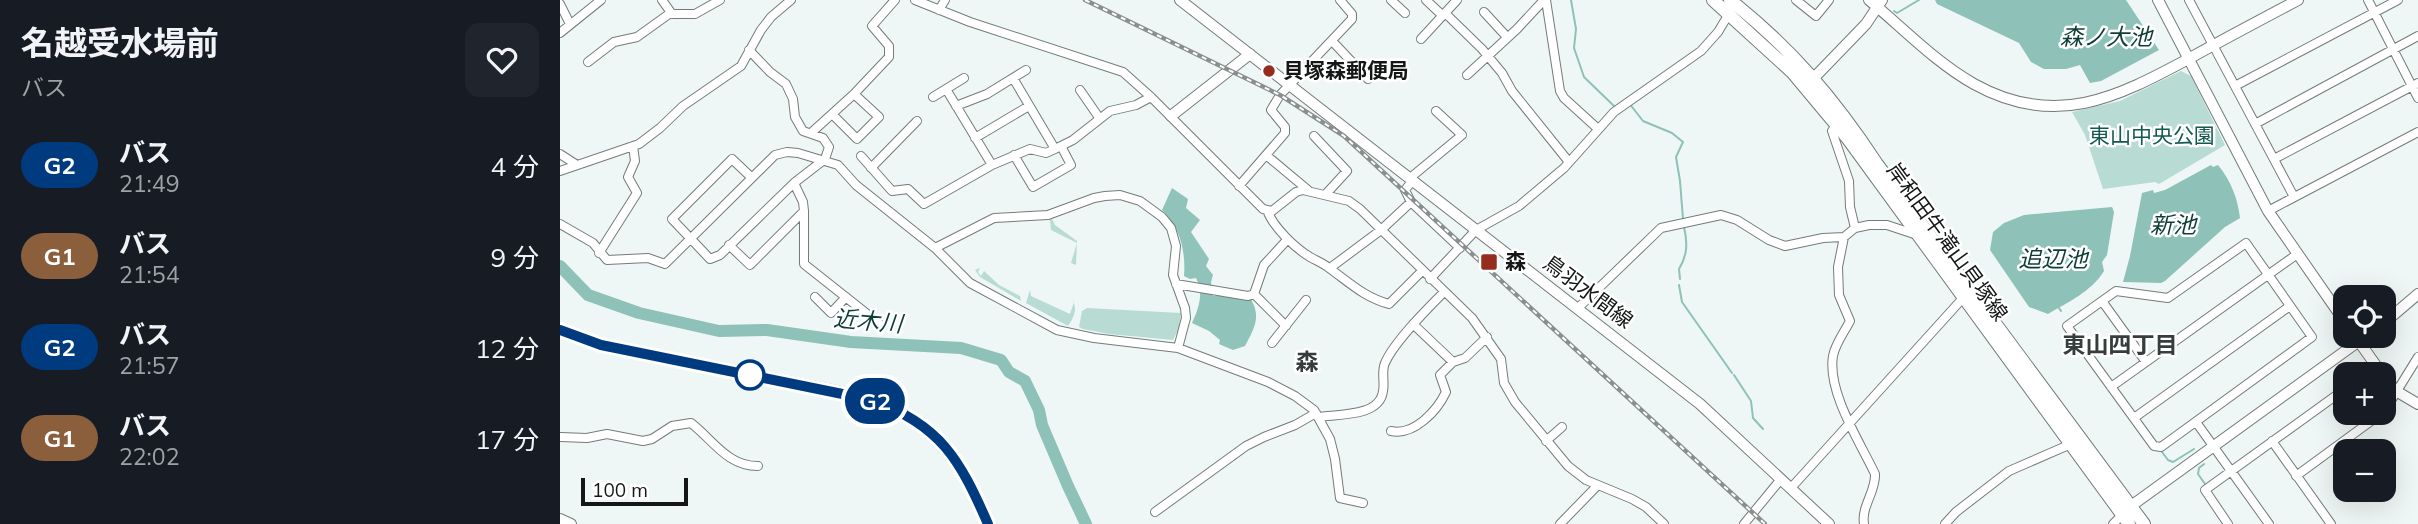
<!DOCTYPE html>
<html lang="ja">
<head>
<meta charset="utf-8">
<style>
  :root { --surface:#171b24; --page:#20242c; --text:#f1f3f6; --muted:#9ea1a6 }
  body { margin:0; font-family:Mulish,"Noto Sans JP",sans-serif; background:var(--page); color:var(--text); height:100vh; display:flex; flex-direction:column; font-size:26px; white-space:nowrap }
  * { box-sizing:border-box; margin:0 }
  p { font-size:23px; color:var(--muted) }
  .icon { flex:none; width:38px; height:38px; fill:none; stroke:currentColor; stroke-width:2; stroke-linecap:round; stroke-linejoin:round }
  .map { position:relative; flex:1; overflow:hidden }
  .drawer { display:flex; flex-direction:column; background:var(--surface); width:560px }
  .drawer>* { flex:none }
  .badge { padding:0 14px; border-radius:23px; font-size:24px; line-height:46px }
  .controls { position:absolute; left:1773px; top:285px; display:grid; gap:14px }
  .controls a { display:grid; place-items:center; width:63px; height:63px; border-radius:14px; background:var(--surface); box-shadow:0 7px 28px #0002; font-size:35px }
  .scale { position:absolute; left:21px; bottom:18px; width:107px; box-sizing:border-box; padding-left:7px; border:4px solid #141716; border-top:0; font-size:19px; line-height:24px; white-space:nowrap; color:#141716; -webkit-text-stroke:5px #fff; paint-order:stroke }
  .map>.badge { position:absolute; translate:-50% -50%; box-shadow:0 0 0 4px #fff }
  .round { display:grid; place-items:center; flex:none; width:74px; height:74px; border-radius:14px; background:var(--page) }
  .head { display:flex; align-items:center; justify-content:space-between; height:119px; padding:0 21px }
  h1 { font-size:33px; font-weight:700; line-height:52px }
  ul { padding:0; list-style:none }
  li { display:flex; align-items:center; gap:21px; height:91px; padding:0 21px }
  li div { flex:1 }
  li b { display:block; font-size:26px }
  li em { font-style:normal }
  li .badge { min-width:77px; font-weight:700; text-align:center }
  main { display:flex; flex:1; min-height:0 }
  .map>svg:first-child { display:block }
  .green { fill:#b8dbd3 }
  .forest { fill:#90c3b9 }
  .water { fill:#8ec1b7 }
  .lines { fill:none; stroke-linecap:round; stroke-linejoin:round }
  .stream { stroke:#8ec1b7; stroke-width:2 }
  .river { stroke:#8ec1b7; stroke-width:12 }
  .minor-casing { stroke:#747c7a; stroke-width:10 }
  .tertiary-casing { stroke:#747c7a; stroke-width:12 }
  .secondary-casing { stroke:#747c7a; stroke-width:14 }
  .primary-casing { stroke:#747c7a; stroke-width:14 }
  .minor { stroke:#fff; stroke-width:8 }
  .tertiary { stroke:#fff; stroke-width:10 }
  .secondary { stroke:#fff; stroke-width:12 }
  .primary { stroke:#fff; stroke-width:12 }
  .rail-casing { stroke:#898f8e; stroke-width:4.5 }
  .rail { stroke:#fff; stroke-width:2; stroke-dasharray:5; stroke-linecap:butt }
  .line-casing { stroke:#fff; stroke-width:16 }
  .line { stroke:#003b80; stroke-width:10 }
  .poi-dot { fill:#962c1d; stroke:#fff; stroke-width:2.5 }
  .stop-dot { fill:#fff; stroke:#003b80; stroke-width:3.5 }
  .labels { text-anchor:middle; stroke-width:5; stroke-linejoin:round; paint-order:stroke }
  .poi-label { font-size:21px; font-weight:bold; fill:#141716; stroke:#fff; text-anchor:start }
  .park-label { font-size:21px; fill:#13594f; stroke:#fff }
  .street-label { font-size:21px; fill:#141716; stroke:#fff }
  .water-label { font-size:23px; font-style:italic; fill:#0d3d36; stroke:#fff }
  .neighbourhood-label { font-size:23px; font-weight:bold; fill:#363d3c; stroke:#fff }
</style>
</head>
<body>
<main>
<section class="drawer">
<div class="head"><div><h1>名越受水場前</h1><p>バス</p></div><a class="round"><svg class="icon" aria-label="heart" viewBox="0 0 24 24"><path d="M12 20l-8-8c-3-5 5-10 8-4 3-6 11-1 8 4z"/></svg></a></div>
<ul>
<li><span class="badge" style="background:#003b80;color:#fff">G2</span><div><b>バス</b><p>21:49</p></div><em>4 分</em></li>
<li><span class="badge" style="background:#8b5e3c;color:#fff">G1</span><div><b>バス</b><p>21:54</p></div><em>9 分</em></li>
<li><span class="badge" style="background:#003b80;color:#fff">G2</span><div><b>バス</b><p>21:57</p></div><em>12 分</em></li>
<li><span class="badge" style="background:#8b5e3c;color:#fff">G1</span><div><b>バス</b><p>22:02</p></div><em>17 分</em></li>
</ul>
</section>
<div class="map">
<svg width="1858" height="524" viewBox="0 0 1858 524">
  <rect width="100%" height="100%" fill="#eef7f5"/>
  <path class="green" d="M1621,71L1631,76L1665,145L1599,184L1595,182L1543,189L1525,135L1512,112L1560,101Z
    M492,219L495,225L517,241L516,265L511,263L517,243L491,230L490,220Z
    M420,268L418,272L421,276L424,271L439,285L460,296L461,301L420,277L415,270Z
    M470,290L471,296L510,314L514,302L511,297C518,308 515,316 508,326L466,303Z
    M527,308L621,313L619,328L613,340L549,334L523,329L519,327L522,311Z"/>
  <path class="forest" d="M612,188L628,199L626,208L640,220L631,232L649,259L646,266L653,275L651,282L653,296H689C702,316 695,327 685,346L673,350L659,344L660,340L649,331L632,323C639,308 644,293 636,278L630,279L624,276C626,251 620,227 602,210Z"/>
  <path class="water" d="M1375,0H1566L1599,50L1541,81L1530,83L1520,65L1506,69H1484L1471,62L1459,43L1377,4Z
    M1651,165L1653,167L1658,165C1671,181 1678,199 1680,218L1665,227L1605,281L1601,283L1563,282L1570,256L1582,193L1593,190L1594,193L1605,190Z
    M1552,207L1554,212L1547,255L1542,262L1544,271C1531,292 1508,302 1488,314L1469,307L1430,250L1433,232L1444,223L1464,215Z"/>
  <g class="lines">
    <path class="stream" d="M1011,0L1016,29L1014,48L1024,77L1054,106
      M1334,11L1337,13L1359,0
      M1069,103L1083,121L1112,133L1123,142L1116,157L1120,181L1123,219
      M1120,279L1119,269C1127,256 1128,244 1124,227
      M1119,285L1122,302L1172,373
      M1499,308L1501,311
      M1515,330L1530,351
      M1174,375L1191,401L1193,418L1203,429
      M1602,452L1608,460L1613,462L1634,449
      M1644,464L1639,468L1638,474L1645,484"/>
    <path class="river" d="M0,266L28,295L79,313L159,331L207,330L291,342L401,348L441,360L449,372L465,381L479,410L482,425L508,486L526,524"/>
    <defs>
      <path id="minor" d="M102,0L112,14
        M355,0L410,22L563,72L591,97L703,209L712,211L736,192L743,190L789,201L800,209L912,318L941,359L944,383L955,402L1008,466L1026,480L1072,499L1086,507L1104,524
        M831,0L845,13
        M866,0L882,15
        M986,0L1000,91L1004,98L1037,128
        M1236,0L1256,16L1269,0
        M1629,0L1734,197
        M1808,0L1858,98
        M0,4L10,24
        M379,10L385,0
        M924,12L947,37
        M885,13L922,49L942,73L952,91L1009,162
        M0,33L41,0
        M861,39L897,0
        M773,42L808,79
        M189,50L210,72L226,84L233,99L235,117L243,131L263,138L269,147L265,159L234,183L160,255L150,259L112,219L172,159L191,177
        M28,62L54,42L77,37L109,14H135L160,0
        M907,75L957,29L984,0
        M453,78L495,149
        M1675,86L1838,0
        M386,89L432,165
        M520,90L540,119
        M373,97L404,78
        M396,106L427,94L466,70
        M272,114L297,139L319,117L294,94
        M1695,124L1858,36
        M1276,125L1272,131L1289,181L1290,207L1295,228
        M251,133L294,94L329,57V46L312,26L335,0
        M754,136L787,171L765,195
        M415,138L469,106
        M0,154L17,165
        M454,155L473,187L511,165L501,146
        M706,155L748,190
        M301,156L332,191L348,189L364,204L432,165L470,149L486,153L495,149L513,140L550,111L576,105L591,97
        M1714,159L1858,83
        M311,168L357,121
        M0,171L79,144L100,128L123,106L181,66L201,30L211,17L231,0
        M850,178L902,135L876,111
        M853,180L845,190L851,202L900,248
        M679,186L725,133V127L711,110L720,95L792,19V14L780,0
        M707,210C713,227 735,248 750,257C757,261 763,263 769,268C790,283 804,297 829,304L862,271
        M244,211V264L321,325
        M1708,211L1858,132
        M0,224L33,243L47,260L88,258L105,264L215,155L227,152L238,153L278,165L296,185L375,248L410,283L497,330L534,338L618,348L708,382L735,396L754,410L770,439L775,459L780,498L803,503
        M1284,237L1278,267L1279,295L1290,321C1285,331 1275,344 1273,356C1267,392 1300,442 1315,474C1316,492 1301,506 1304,524
        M1686,243L1752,337L1601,447L1594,446L1507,326L1556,291L1608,298Z
        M169,245L190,265L244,211L243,202L234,183
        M375,248L434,218L488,215L534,198L545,196L560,195L580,201L602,217L611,228L616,246L613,275L625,308L626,318L618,348
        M39,253L77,193L68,177L75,161L73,146
        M770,268L821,230L851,202
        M870,279L916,230L959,206L1004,168L1054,112L1141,51L1158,32L1170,12
        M616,284L688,296L694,294
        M255,297L271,313L286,297
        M1542,301L1586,362
        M1017,309L1101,228L1161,215L1177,220L1209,240L1225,246L1263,238L1284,237L1295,228L1309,225H1327L1357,235
        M853,324L893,362L905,358L927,337
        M726,326L694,294L704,265L727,240
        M712,343L746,300
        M1551,387L1736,255
        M1824,412L1858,357
        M758,417C778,414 820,417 823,391C825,382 821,372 825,363C834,342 867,309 884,292
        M1574,418L1730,306
        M1636,422L1709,524
        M831,431C854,436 877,411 886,392L880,375L893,362
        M0,437L27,438L47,434L83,441L92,439L112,426L131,423C153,440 167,466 198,466
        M986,441L1002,427
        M1712,441L1771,524
        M1736,476L1822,413
        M1231,488L1403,298
        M595,512L686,446L704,437L735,425L756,413
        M1000,524L1037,486
        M1184,524L1221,479
        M1385,524L1396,512L1449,471L1511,444
        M1553,524L1564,513
        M1668,524L1645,490L1785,389"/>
      <path id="tertiary" d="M620,0L1140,404L1269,524
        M1309,0C1343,28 1375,62 1414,84C1495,129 1556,98 1630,58C1666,38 1702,19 1738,0
        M1598,0L1708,211L1785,322
        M1248,84L1306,24L1322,0
        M611,116L690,54
        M1824,323L1858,294
        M1795,336L1822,374
        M1824,376L1836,391L1858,404
        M1571,506L1806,336
        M0,519L11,524"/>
      <path id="secondary" d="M0,330L41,345L312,399C378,424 401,462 428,524"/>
      <path id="primary" d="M1153,0L1232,72L1288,139L1569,524
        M1170,0C1232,49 1274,99 1317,164L1584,524"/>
    </defs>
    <use href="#minor" class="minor-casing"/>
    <use href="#tertiary" class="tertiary-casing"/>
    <use href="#secondary" class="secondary-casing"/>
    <use href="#primary" class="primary-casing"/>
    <use href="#minor" class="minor"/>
    <use href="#tertiary" class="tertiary"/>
    <use href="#secondary" class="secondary"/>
    <use href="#primary" class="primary"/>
    <defs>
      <path id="rail" d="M525,0L720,95L784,136L1205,524"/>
    </defs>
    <use href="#rail" class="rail-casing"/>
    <use href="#rail" class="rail"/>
  </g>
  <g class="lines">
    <defs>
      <path id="line" d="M0,330L41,345L312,400C381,425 400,460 428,524"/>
    </defs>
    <use href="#line" class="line-casing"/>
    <use href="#line" class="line"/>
  </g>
  <g class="poi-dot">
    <circle cx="709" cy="71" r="7"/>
    <rect x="920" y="253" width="18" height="18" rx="3.5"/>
  </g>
  <circle class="stop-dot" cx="190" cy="375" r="14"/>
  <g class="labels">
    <g class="poi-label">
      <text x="723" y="78">貝塚森郵便局</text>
      <text x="945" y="269">森</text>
    </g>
    <g class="park-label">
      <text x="1592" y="143">東山中央公園</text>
    </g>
    <g class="street-label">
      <text transform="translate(1387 242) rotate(54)" y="7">岸和田牛滝山貝塚線</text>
      <text transform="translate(1028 292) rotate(37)" y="7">鳥羽水間線</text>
    </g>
    <g class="water-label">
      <text x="1546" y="45">森ノ大池</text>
      <text x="1613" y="233">新池</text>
      <text x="1493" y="267">追辺池</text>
      <text transform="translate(308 321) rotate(5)" y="8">近木川</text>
    </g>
    <g class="neighbourhood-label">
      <text x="1560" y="353">東山四丁目</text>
      <text x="747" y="370">森</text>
    </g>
  </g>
</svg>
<div class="controls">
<a><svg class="icon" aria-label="locate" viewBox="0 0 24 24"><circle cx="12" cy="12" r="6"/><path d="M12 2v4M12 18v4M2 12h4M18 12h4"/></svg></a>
<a>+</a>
<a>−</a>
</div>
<div class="scale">100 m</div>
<b class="badge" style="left:315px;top:401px;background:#003b80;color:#fff">G2</b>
</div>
</main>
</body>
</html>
